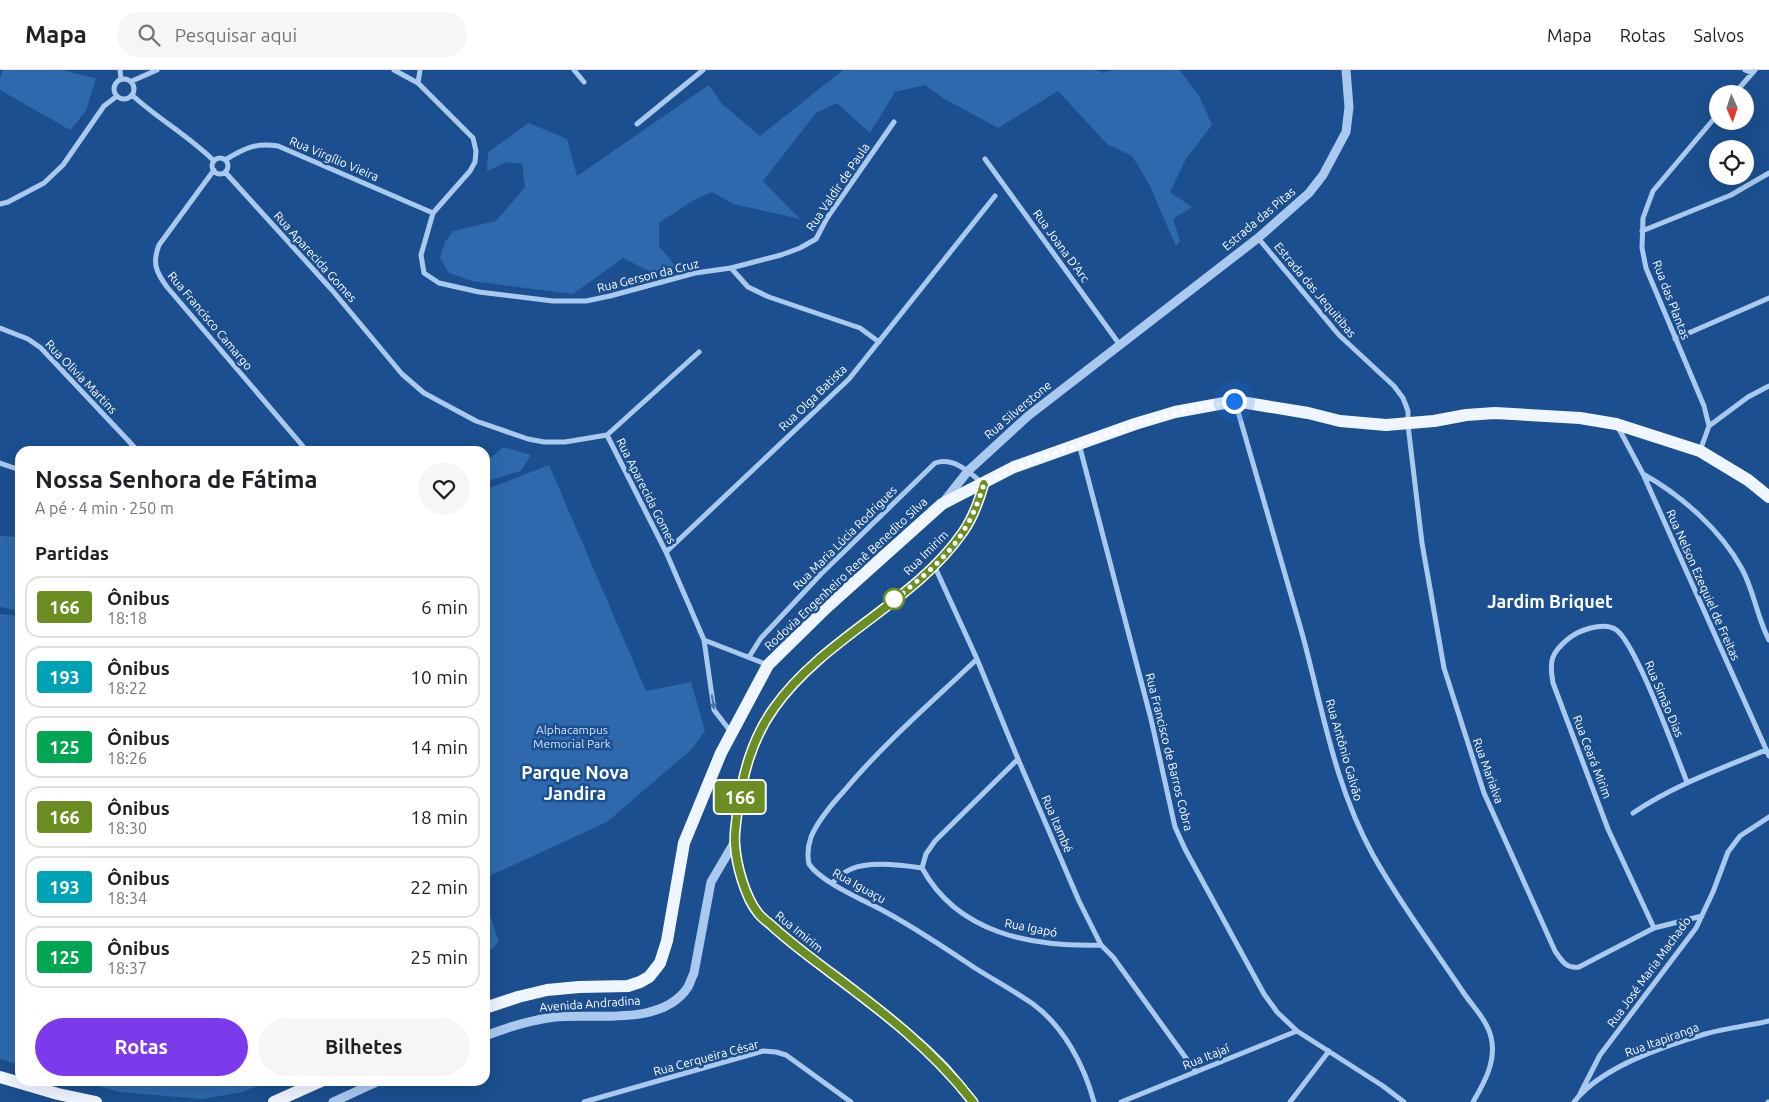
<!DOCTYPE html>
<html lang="pt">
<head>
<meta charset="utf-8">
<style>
  :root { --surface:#fff; --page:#f6f6f6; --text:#202124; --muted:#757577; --line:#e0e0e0; --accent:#7c3aed }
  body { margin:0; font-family:Ubuntu,sans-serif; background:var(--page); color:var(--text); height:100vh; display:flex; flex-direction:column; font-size:19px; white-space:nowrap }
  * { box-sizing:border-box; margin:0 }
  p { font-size:16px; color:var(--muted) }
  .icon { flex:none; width:28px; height:28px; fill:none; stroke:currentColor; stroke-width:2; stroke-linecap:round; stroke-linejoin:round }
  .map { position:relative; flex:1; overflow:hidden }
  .sheet { position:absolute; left:15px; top:376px; width:475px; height:640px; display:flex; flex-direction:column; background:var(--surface); border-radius:15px; box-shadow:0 5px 20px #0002 }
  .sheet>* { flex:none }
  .badge { padding:0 10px; border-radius:4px; font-size:18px; line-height:32px }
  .needle { width:32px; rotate:177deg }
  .buttons { position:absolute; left:1709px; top:15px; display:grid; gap:10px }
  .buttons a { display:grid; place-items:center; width:45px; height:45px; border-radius:50%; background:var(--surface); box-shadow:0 5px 20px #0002; font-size:25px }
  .you { position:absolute; width:25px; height:25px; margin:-12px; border:4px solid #fff; border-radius:50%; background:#1a73e8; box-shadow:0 0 0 8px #1a73e833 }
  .map>.badge { position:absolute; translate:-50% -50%; box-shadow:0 0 0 2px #fff }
  h2 { padding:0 20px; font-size:19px; line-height:45px }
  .round { display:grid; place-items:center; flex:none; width:52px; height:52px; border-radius:26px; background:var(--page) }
  .overview { display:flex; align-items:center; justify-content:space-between; height:85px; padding:0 20px }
  h1 { font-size:24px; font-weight:700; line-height:38px }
  .primary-button { display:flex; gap:10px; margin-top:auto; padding:10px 20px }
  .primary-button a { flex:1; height:58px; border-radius:30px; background:var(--accent); color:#fff; font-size:20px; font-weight:700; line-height:58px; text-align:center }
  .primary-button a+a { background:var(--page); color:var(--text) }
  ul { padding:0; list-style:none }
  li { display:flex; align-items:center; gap:15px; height:62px; margin:0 10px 8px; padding:0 10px; border:2px solid var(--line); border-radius:15px }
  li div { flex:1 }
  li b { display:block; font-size:19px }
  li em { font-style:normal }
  li .badge { min-width:55px; font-weight:700; text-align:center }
  header { display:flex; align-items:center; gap:30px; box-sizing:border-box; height:70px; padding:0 25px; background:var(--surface); border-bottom:1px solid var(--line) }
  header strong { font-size:24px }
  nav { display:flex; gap:28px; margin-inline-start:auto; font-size:18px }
  .search { width:350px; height:45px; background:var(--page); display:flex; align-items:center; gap:12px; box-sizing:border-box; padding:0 18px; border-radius:28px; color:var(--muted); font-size:19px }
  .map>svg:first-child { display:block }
  .green { fill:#2e69ad }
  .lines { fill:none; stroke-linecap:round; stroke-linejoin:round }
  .minor { stroke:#a9c9ee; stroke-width:5 }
  .tertiary { stroke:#a9c9ee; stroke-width:9 }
  .primary { stroke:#f0f6ff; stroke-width:12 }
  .oneway { fill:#4674ac }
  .line-casing { stroke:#fff; stroke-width:11 }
  .line { stroke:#6b8e23; stroke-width:8 }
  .walk { stroke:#fff; stroke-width:5; stroke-dasharray:0 9 }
  .stop-dot { fill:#fff; stroke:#6b8e23; stroke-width:2.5 }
  .labels { text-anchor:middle; stroke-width:5; stroke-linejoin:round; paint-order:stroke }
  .street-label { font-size:12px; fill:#fff; stroke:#1b4f8f }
  .park-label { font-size:12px; fill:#cfe3fa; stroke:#1b4f8f }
  .district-label { font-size:18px; font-weight:bold; fill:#fff; stroke:#1b4f8f }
</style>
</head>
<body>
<header>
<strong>Mapa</strong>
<div class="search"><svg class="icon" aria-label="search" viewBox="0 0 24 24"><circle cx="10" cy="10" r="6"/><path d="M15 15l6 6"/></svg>Pesquisar aqui</div>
<nav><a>Mapa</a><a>Rotas</a><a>Salvos</a></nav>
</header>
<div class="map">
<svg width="1769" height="1032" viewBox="0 0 1769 1032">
  <rect width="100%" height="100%" fill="#1b4f8f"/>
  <path class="green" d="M3,0H61L96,8L86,41L70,60L0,20V7Z
    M843,0H1096L1103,3L1113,0H1180L1200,28L1212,55L1186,89L1170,122L1192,137L1173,149L1180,171L1176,176L1149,114L1132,86L1107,74L1058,21L998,58L943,28L925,15L895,22L870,63L837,33L816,43L763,111L800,149L733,134L712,122L694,130L659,153V176L677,198L651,202L623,188L573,224L472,211L449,203L440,188L445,172L453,161L496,151L525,117L522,94L507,92L487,101L488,82L529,53L567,69L577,106L709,15L722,34L760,66Z
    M503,377L531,385L521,401L485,412V393Z
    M549,395L646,621L691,612L705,661L692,679L607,752L485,808V420Z
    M0,466L20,467V541L0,537Z
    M0,544L20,546V995L0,989Z
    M485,830L499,872L485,885Z
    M80,1011H269L243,1022L202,1029L119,1022Z"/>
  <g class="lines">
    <path class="minor" d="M120,0L121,9
      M394,0L418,13L473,68L476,81L475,92L470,101L433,143L421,185L424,203L439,213L479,222L553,231H586L610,226L695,203L731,198L781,185L800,178L816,169L827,148L894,52
      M574,0L584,12
      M1745,0L1752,3
      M114 19a10 10 0 1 1 20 0a10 10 0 1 1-20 0Z
      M132,11L157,0
      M418,13L420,0
      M1734,24L1755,0
      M132,25C158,49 189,66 214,91
      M637,54L703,0
      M212 96a8 8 0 1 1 16 0a8 8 0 1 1-16 0Z
      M985,89L1120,275
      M225,90C243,79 256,72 278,76L433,143
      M214,100L159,175C152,193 156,202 167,217L307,381
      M225,102L332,220L402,304L424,323L476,351L528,369L544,372H565L607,365
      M0,134L8,132L44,113L63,95L104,36L117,26
      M1642,161L1731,125L1769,103
      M1258,168L1339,265L1394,316L1403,328L1408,341V355L1422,473L1444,598L1484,723L1555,881C1562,891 1566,899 1579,897L1654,858L1702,846
      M731,198L748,217L769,227L860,258L879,272
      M0,258L28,269L41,278L138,381
      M1675,269L1769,228
      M1235,331C1257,409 1280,486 1302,563C1323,640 1334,714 1373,785C1399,832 1433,877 1463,922C1473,937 1487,950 1491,967C1497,991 1484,1013 1473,1032
      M1709,356L1748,327L1769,316
      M1618,357L1643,404L1769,686
      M607,365L666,482L695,549L704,570L714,640L731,662
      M607,365L699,282
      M1079,374L1151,649L1175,757L1185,779L1264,924L1277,942L1297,961L1383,1016L1404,1032
      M1700,381L1709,356L1704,336L1646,198L1642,178L1643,148L1653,121L1718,44
      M0,393L20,400
      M1643,404C1681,425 1721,460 1742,499C1754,521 1757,547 1769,570
      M666,482L849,309L995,126
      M934,495L977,589L1018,689L1079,831L1101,875L1113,887L1196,1002
      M704,570L768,595
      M749,587L761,568L821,504L935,393C953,387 968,401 981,412
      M977,589C932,632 884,673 844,721C832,734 818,750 811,767C808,776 807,785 809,794C821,812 861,829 882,840C914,857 945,878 975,898C994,910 1014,921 1033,934C1064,957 1084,995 1094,1032
      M1018,689L935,771L926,784L922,798C958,864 1032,877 1101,875
      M1633,743C1674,715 1720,699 1766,680
      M832,813C838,807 844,802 851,799C869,791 903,795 922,798
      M1654,858L1608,759L1553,613C1549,591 1551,583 1568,569C1579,560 1602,552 1615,559C1635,570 1676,685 1687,712
      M1580,1024L1600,985L1696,858L1713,822L1728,782L1740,766L1769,747
      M584,1032L763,981L776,982L786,985L851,1032
      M1121,1032L1297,961
      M1290,1032L1329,981
      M1574,1032C1601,997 1664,976 1705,964C1726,958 1748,956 1769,951
      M1768,1032H1769"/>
    <path class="tertiary" d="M945,430L968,401L1028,346L1258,168L1309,123L1323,105L1346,62L1349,37L1346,0
      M485,966C508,957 531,950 555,947C595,943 662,957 688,917C690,913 692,907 694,903L711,812L734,773
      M333,1032L379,1011
      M973,1032C964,1020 955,1008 945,997C911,962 870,932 831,903C810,887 789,872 770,855C766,851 761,847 758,843C745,826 736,795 735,774C734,765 736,754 737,745C742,707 751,670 774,638C824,567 913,534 963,462C973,448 979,431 984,414"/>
    <path class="primary" d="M485,938L518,927L547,920L579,917L628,916L640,912L649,907L660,893L667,871L684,773L721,683L768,595L826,538L942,434L1014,397L1135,354L1175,342L1235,331L1308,343L1340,351L1386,355L1434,351L1466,345L1495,343L1580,348L1616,354L1700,381L1748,410L1769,427
      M0,1007L58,1024L96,1032
      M274,1032L321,1011"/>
  </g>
  <defs><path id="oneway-solid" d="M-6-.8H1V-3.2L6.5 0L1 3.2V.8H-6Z" transform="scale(1.25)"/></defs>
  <use class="oneway" href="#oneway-solid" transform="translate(713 632) rotate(80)"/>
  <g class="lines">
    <defs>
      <path id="line" d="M973,1032C933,980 883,942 831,903C810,887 789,872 770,854C766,851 761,847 758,843C745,827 736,794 735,774C734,765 736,754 737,745C742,707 751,670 774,638C824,567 914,533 963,462C973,448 979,431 984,414"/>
    </defs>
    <use href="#line" class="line-casing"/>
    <use href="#line" class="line"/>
    <path class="walk" d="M894,529L892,532C917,511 947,489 964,460C973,446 979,430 984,414L1014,398L1135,354L1190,339L1234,331"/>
  </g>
  <circle class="stop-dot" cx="894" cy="529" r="10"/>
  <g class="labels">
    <g class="street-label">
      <text transform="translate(334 89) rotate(23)" y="4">Rua Virgílio Vieira</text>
      <text transform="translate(838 117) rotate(-56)" y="4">Rua Valdir de Paula</text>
      <text transform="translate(1259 149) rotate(-40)" y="4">Estrada das Pitas</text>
      <text transform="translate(1061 176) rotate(54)" y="4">Rua Joana D'Arc</text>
      <text transform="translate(315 187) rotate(48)" y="4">Rua Aparecida Gomes</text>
      <text transform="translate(648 206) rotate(-14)" y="4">Rua Gerson da Cruz</text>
      <text transform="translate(1315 220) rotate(50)" y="4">Estrada das Jequitibas</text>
      <text transform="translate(1671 230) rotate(69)" y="4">Rua das Plantas</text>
      <text transform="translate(210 251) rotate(50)" y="4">Rua Francisco Camargo</text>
      <text transform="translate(81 307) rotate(46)" y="4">Rua Olivia Martins</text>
      <text transform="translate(813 328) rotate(-44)" y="4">Rua Olga Batista</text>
      <text transform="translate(1018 340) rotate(-40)" y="4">Rua Silverstone</text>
      <text transform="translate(646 421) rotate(63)" y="4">Rua Aparecida Gomes</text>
      <text transform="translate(845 468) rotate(-45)" y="4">Rua Maria Lúcia Rodrigues</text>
      <text transform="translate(926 483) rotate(-45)" y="4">Rua Imirim</text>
      <text transform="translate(846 504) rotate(-43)" y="4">Rodovia Engenheiro Renê Benedito Silva</text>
      <text transform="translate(1703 515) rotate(66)" y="4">Rua Nelson Ezequiel de Freitas</text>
      <text transform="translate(1664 629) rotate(67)" y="4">Rua Simão Dias</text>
      <text transform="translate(1344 680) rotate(74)" y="4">Rua Antônio Galvão</text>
      <text transform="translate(1169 682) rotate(76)" y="4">Rua Francisco de Barros Cobra</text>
      <text transform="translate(1592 687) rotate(69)" y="4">Rua Ceará Mirim</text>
      <text transform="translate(1488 701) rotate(70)" y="4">Rua Marialva</text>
      <text transform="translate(1057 754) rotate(67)" y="4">Rua Itambé</text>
      <text transform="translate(859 816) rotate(29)" y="4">Rua Iguaçu</text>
      <text transform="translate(1031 858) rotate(11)" y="4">Rua Igapó</text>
      <text transform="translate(799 862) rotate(39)" y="4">Rua Imirim</text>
      <text transform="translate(1649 902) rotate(-54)" y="4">Rua José Maria Machado</text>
      <text transform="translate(590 934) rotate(-4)" y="4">Avenida Andradina</text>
      <text transform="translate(1662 970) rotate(-20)" y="4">Rua Itapiranga</text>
      <text transform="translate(1206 987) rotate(-22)" y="4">Rua Itajaí</text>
      <text transform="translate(706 988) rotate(-15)" y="4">Rua Cerqueira César</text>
    </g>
    <g class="park-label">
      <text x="572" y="664">Alphacampus<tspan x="572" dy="14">Memorial Park</tspan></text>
    </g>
    <g class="district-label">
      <text x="1550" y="538">Jardim Briquet</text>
      <text x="575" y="709">Parque Nova<tspan x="575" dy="21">Jandira</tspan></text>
    </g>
  </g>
</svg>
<div class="buttons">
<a><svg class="needle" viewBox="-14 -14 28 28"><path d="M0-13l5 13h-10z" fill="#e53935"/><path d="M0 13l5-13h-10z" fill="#757577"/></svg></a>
<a><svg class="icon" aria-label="locate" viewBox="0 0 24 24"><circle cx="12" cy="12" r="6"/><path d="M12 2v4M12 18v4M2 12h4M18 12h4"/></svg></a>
</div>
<div class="you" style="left:1234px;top:331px"></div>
<b class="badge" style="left:740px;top:727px;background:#6b8e23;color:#fff">166</b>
<section class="sheet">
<div class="overview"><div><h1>Nossa Senhora de Fátima</h1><p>A pé · 4 min · 250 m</p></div><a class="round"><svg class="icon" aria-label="heart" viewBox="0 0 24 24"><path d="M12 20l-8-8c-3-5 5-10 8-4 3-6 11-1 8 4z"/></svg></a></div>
<h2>Partidas</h2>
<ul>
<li><span class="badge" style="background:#6b8e23;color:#fff">166</span><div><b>Ônibus</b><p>18:18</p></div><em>6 min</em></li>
<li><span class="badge" style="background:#00a3b4;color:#fff">193</span><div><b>Ônibus</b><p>18:22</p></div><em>10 min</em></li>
<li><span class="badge" style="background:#00a651;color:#fff">125</span><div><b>Ônibus</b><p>18:26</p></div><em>14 min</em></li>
<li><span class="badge" style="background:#6b8e23;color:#fff">166</span><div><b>Ônibus</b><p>18:30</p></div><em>18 min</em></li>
<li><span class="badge" style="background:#00a3b4;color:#fff">193</span><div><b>Ônibus</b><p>18:34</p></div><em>22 min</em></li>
<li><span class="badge" style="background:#00a651;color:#fff">125</span><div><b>Ônibus</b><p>18:37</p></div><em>25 min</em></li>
</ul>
<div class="primary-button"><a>Rotas</a><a>Bilhetes</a></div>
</section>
</div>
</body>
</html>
